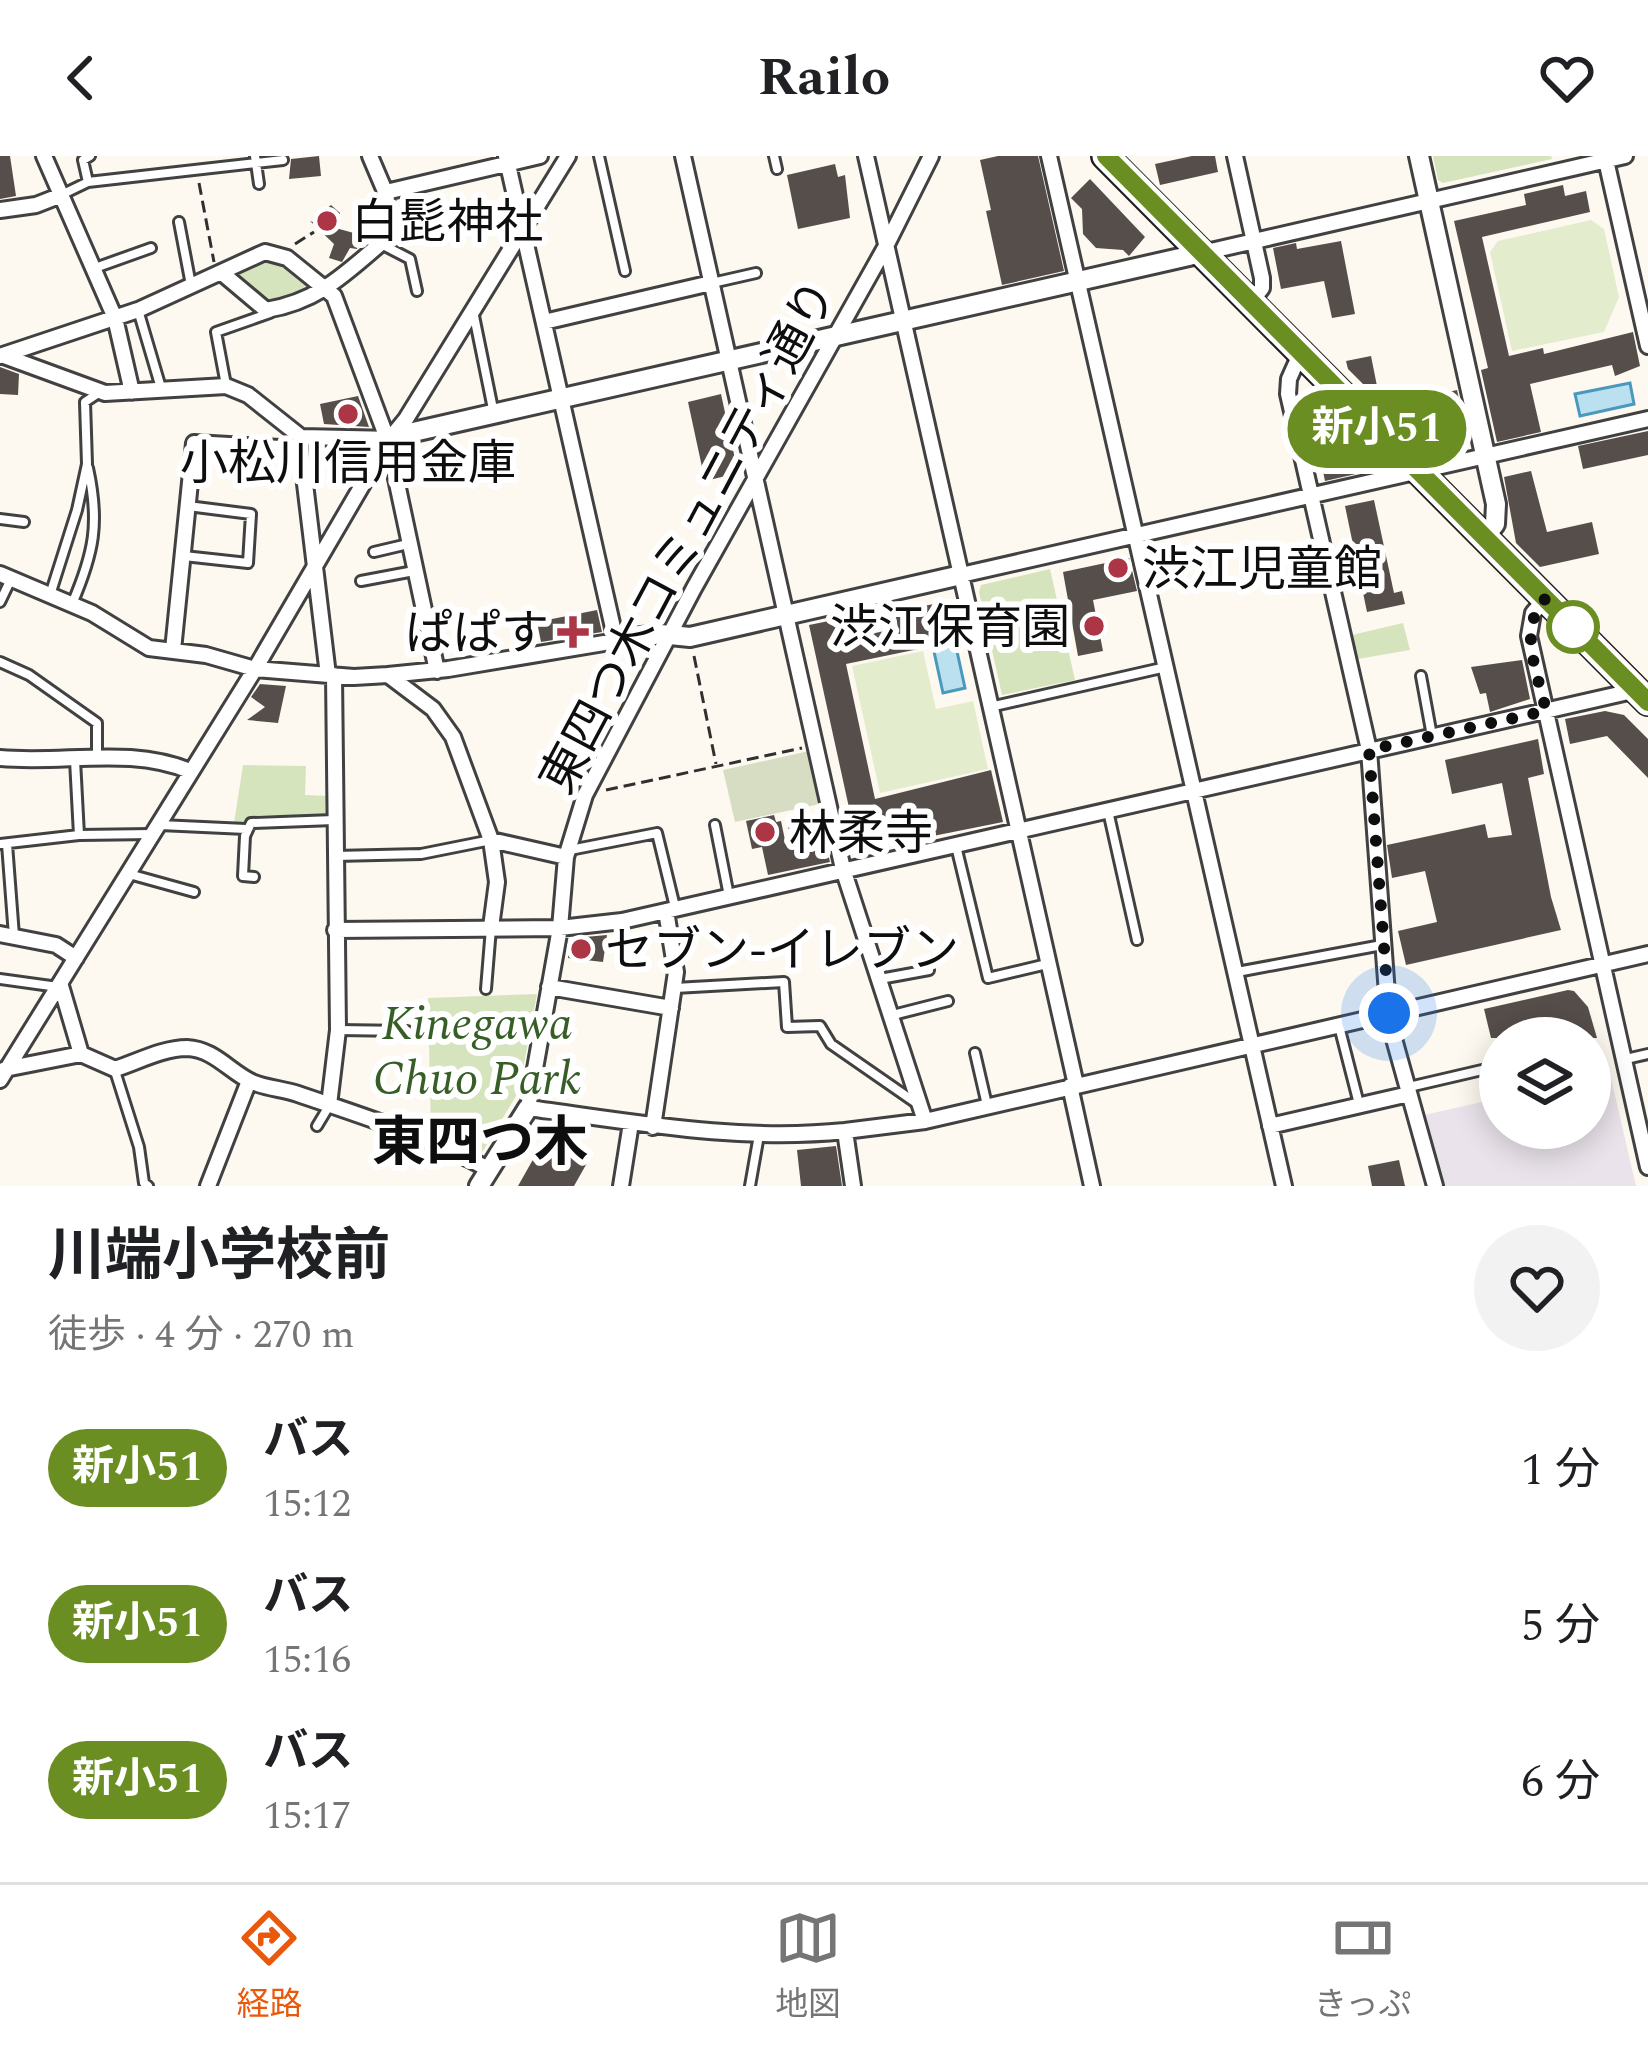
<!DOCTYPE html>
<html lang="ja">
<head>
<meta charset="utf-8">
<style>
  :root { --surface:#fff; --page:#f2f2f2; --text:#202124; --muted:#757577; --line:#e0e0e0; --accent:#ea580c }
  body { margin:0; font-family:Spectral,"Noto Sans JP",serif; background:var(--page); color:var(--text); height:100vh; display:flex; flex-direction:column; font-size:45px; white-space:nowrap }
  * { box-sizing:border-box; margin:0 }
  p { font-size:39px; color:var(--muted) }
  .icon { flex:none; width:66px; height:66px; fill:none; stroke:currentColor; stroke-width:2; stroke-linecap:round; stroke-linejoin:round }
  .map { position:relative; height:1030px; overflow:hidden }
  .panel { display:flex; flex-direction:column; background:var(--surface); flex:1 }
  .panel>* { flex:none }
  .badge { padding:0 24px; border-radius:39px; font-size:42px; line-height:78px }
  .controls { position:absolute; left:1479px; top:861px; display:grid; gap:24px }
  .controls a { display:grid; place-items:center; width:132px; height:132px; border-radius:50%; background:var(--surface); box-shadow:0 6px 30px #0003; font-size:60px }
  .you { position:absolute; width:60px; height:60px; margin:-30px; border:9px solid #fff; border-radius:50%; background:#1a73e8; box-shadow:0 0 0 18px #1a73e833 }
  .map>.badge { position:absolute; translate:-50% -50%; box-shadow:0 0 0 6px #fff }
  .round { display:grid; place-items:center; flex:none; width:126px; height:126px; border-radius:63px; background:var(--page) }
  .head { display:flex; align-items:center; justify-content:space-between; height:204px; padding:0 48px }
  h1 { font-size:57px; font-weight:700; line-height:90px }
  ul { padding:0; list-style:none }
  li { display:flex; align-items:center; gap:36px; height:156px; padding:0 48px }
  li div { flex:1 }
  li b { display:block; font-size:45px }
  li em { font-style:normal }
  li .badge { min-width:132px; font-weight:700; text-align:center }
  header { display:flex; justify-content:space-between; align-items:center; height:156px; padding:0 48px; background:var(--surface); font-size:54px; font-weight:700 }
  .dock { display:flex; justify-content:space-around; align-items:center; height:168px; border-top:3px solid var(--line); background:var(--surface); font-size:33px; color:var(--muted) }
  .dock a { display:grid; justify-items:center; gap:6px }
  .dock .on { color:var(--accent) }
  .map>svg:first-child { display:block }
  .industrial { fill:#eae3eb }
  .green { fill:#d5e4bd }
  .cemetery { fill:#d7ddc3 }
  .pitch { fill:#e4ecce }
  .water { fill:#bbe0ef; stroke:#4a99bd; stroke-width:3 }
  .building { fill:#554e4b }
  .lines { fill:none; stroke-linecap:round; stroke-linejoin:round }
  .service-casing { stroke:#414141; stroke-width:14 }
  .minor-casing { stroke:#414141; stroke-width:20 }
  .tertiary-casing { stroke:#414141; stroke-width:24 }
  .primary-casing { stroke:#1f1f1f; stroke-width:30 }
  .path { stroke:#303030; stroke-width:3; stroke-dasharray:12 6; stroke-linecap:butt }
  .service { stroke:#fff; stroke-width:8 }
  .minor { stroke:#fff; stroke-width:14 }
  .tertiary { stroke:#fff; stroke-width:18 }
  .primary { stroke:#e8c275; stroke-width:24 }
  .line-casing { stroke:#fff; stroke-width:27 }
  .line { stroke:#6b8e23; stroke-width:18 }
  .walk { stroke:#0e0e0e; stroke-width:12; stroke-dasharray:0 21.6 }
  .poi-dot { fill:#ad3646; stroke:#fff; stroke-width:4.5 }
  .stop-dot { fill:#fff; stroke:#6b8e23; stroke-width:6 }
  .labels { text-anchor:middle; stroke-width:12; stroke-linejoin:round; paint-order:stroke }
  .poi-label { font-size:48px; fill:#0e0e0e; stroke:#fff; text-anchor:start }
  .street-label { font-size:48px; fill:#0e0e0e; stroke:#fff }
  .park-label { font-size:48px; font-style:italic; fill:#365e26; stroke:#fff }
  .quarter-label { font-size:54px; font-weight:bold; fill:#0e0e0e; stroke:#fff }
</style>
</head>
<body>
<header><svg class="icon" aria-label="back" viewBox="0 0 24 24"><path d="M15 5l-7 7 7 7"/></svg>Railo<svg class="icon" aria-label="heart" viewBox="0 0 24 24"><path d="M12 20l-8-8c-3-5 5-10 8-4 3-6 11-1 8 4z"/></svg></header>
<div class="map">
<svg width="1648" height="1030" viewBox="0 0 1648 1030">
  <rect width="100%" height="100%" fill="#fdf9f0"/>
  <path class="industrial" d="M1610,918L1636,1030H1442L1424,959L1500,942V972H1590V922Z"/>
  <path class="green" d="M1433,0H1551L1552,3L1443,27L1438,24Z
    M267,105L287,109L312,133L311,139L267,149L235,120Z
    M1050,413L1075,524L1002,539L979,436L981,429Z
    M1403,467L1410,494L1358,503L1352,479Z
    M243,609L306,610L305,639L329,640L328,659H258L242,668L234,667Z
    M537,838L519,935L481,998L431,976L428,842Z"/>
  <path class="cemetery" d="M809,595L820,648L735,666L723,614Z"/>
  <path class="pitch" d="M1591,64L1604,73L1619,141L1604,176L1512,195L1490,96L1498,85Z
    M923,495L936,553L973,545L988,613L880,637L852,510Z"/>
  <path class="water" d="M1630,227L1634,248L1580,260L1575,238Z
    M953,477L965,532L943,537L931,482Z"/>
  <path class="building" d="M0,0H10L16,40L0,43Z
    M319,0L321,20L289,23L291,3Z
    M998,0H1038L1064,115L1002,129L986,55L991,54L980,4Z
    M1192,0H1215L1218,16L1160,29L1155,8Z
    M835,8L838,21L845,19L850,62L798,73L787,19Z
    M1090,23L1145,81L1129,100L1123,94L1096,92L1083,78L1082,53L1071,42Z
    M1563,29L1565,40L1586,35L1590,56L1482,81L1509,200L1543,192L1544,198L1633,176L1640,210L1615,220L1612,209L1530,228L1541,276L1497,286L1481,214L1488,212L1454,65L1526,49L1524,38Z
    M331,49L340,57L332,71L361,79L357,93L350,92L342,106L329,102L334,88L310,65L316,67L313,64Z
    M1341,85L1355,158L1332,162L1324,125L1281,133L1273,92L1296,87L1297,93Z
    M1371,200L1380,245L1348,213L1346,205Z
    M0,211L19,218L18,239L0,238Z
    M1457,234L1465,270L1414,281L1407,245Z
    M721,238L738,317L705,325L688,246Z
    M358,240L369,271L324,268L320,248Z
    M1347,275L1349,286L1354,285L1356,318L1325,325L1316,282Z
    M1648,275V299L1583,313L1578,290Z
    M1531,315L1547,376L1592,366L1599,398L1540,411L1516,387L1504,321Z
    M1374,344L1394,437L1402,435L1405,448L1367,456L1345,350Z
    M1129,402L1137,435L1093,444L1103,495L1078,500L1063,416Z
    M953,444L960,476L931,482L933,490L846,508L875,643L991,614L1003,666L898,687L893,661L853,670L809,469L844,462L848,483L898,472L895,456Z
    M597,454L602,476L541,486L537,466Z
    M1522,504L1530,543L1490,556L1486,537L1480,538L1471,511Z
    M260,528L286,530L278,567L247,564L265,551L251,541Z
    M1605,555L1624,559L1648,583V622L1607,580L1570,588L1565,563Z
    M1538,583L1544,618L1528,622L1551,741L1561,774L1406,809L1398,775L1437,766L1425,715L1392,722L1387,689L1485,668L1488,682L1512,679L1502,627L1452,638L1445,604Z
    M774,659L776,666L781,665L786,689L824,681L830,706L768,719L762,691L752,693L746,665Z
    M607,779L603,806L568,802L570,785L574,782Z
    M1568,834L1574,835L1588,851L1597,882H1491L1484,853Z
    M544,984L587,1007L574,1030H518Z
    M836,990L842,1030H801L797,994Z
    M1399,1004L1405,1030H1372L1368,1010Z"/>
  <g class="lines">
    <defs>
      <path id="service" d="M255,0L259,28
        M599,0L625,115
        M774,0L777,13
        M88,26L83,4L90,0
        M61,39L88,26L283,4
        M179,66L191,129
        M381,88L410,103L417,135
        M95,112L151,92
        M712,127L756,117
        M138,154L161,232
        M473,155L494,258
        M226,229L216,176L270,157
        M0,363L24,366
        M374,396L408,388
        M184,400L248,407L251,358L188,350
        M361,425L414,415
        M50,439L77,354L87,308L85,246L97,238
        M0,446L11,423
        M72,448C94,397 100,367 88,312
        M0,506L29,519L97,567V600
        M1421,520L1432,580
        M990,551L1166,511
        M75,604L79,679
        M1108,655L1137,784
        M160,669L246,673
        M715,669L729,740
        M0,688L79,679L152,678
        M7,688L14,780
        M956,690L988,822L1047,808
        M570,694L657,677L675,751
        M335,700L421,698L491,684
        M129,718L194,736
        M254,721L243,720L245,680L251,667L334,664
        M1237,816L1382,789
        M0,823L58,831
        M880,823L929,814
        M675,832L784,826L787,871L820,870L831,888L919,949
        M486,833L491,772
        M893,859L948,845
        M1339,870L1359,948
        M338,874L407,875
        M975,897L987,949
        M1626,903L1648,898
        M115,915L139,991L144,1027L148,1030
        M1409,931L1482,914
        M317,970L329,950
        M750,1030L759,979"/>
      <path id="minor" d="M44,0L115,162L132,236
        M683,0L843,713L925,965
        M866,0L961,419L1648,263
        M1049,0L1284,1030
        M1235,0L1262,122V132L1251,146
        M1605,0L1648,190
        M386,36L540,0
        M0,54L36,49L59,40
        M1202,97L1625,0
        M222,117L266,154C316,146 343,120 380,88L387,40L370,0
        M544,166L711,127
        M1301,196L1289,223L1288,238L1369,594L1389,865L1435,1030
        M0,200L138,154L265,96L287,102L334,140L388,285L437,515
        M4,200L105,237L226,230L248,239L301,281L394,283
        M300,286L328,519
        M0,418L92,457L149,492L206,499L255,513L354,521L388,519L448,513L616,485L506,0
        M961,419L1076,929
        M1545,443L1533,457L1529,480L1648,1011
        M173,494L194,287L298,293
        M388,519L433,553L453,581L491,684L497,726L491,771
        M0,602C64,608 130,590 190,615
        M491,684L566,701
        M335,774L560,772L622,765L1637,534
        M0,778L56,789L76,802
        M549,831L671,852
        M81,898L115,913C137,906 163,892 187,892C214,893 230,916 252,926C266,932 283,933 298,938C362,960 430,981 490,1014
        M5,913L81,898L61,830
        M0,924L255,513L388,285L406,263L568,0
        M1070,930L1092,1030
        M329,949L338,874L334,519
        M1270,970L1409,938
        M653,971L676,816L666,755
        M845,975L925,965L1648,798
        M208,1030L249,925
        M621,1030L631,967
        M853,1030L845,975C737,986 634,966 528,952L560,772L566,701L585,639L694,432L886,90L931,0"/>
      <path id="tertiary" d="M1419,0L1496,348L1495,368L1485,381
        M409,277L1202,97
        M616,485L660,478L690,481L961,419
        M479,1030L528,952"/>
      <path id="primary" d="M1105,0L1648,546"/>
    </defs>
    <use href="#service" class="service-casing"/>
    <use href="#minor" class="minor-casing"/>
    <use href="#tertiary" class="tertiary-casing"/>
    <use href="#primary" class="primary-casing"/>
    <path class="path" d="M199,27L214,106
      M295,88L314,76
      M694,500L716,608
      M606,634L802,592
      M788,671L816,666"/>
    <use href="#service" class="service"/>
    <use href="#minor" class="minor"/>
    <use href="#tertiary" class="tertiary"/>
    <use href="#primary" class="primary"/>
  </g>
  <g class="lines">
    <defs>
      <path id="line" d="M1106,0L1648,546"/>
    </defs>
    <use href="#line" class="line-casing"/>
    <use href="#line" class="line"/>
    <path class="walk" d="M1389,857L1369,594L1546,555C1538,517 1517,474 1545,443L1573,471"/>
  </g>
  <g class="poi-dot">
    <circle cx="327" cy="65" r="12"/>
    <circle cx="348" cy="258" r="12"/>
    <circle cx="1118" cy="412" r="12"/>
    <circle cx="1094" cy="470" r="12"/>
    <path d="M567 458h12v12h12v12h-12v12h-12v-12h-12v-12h12z"/>
    <circle cx="765" cy="676" r="12"/>
    <circle cx="581" cy="793" r="12"/>
  </g>
  <circle class="stop-dot" cx="1573" cy="471" r="24"/>
  <g class="labels">
    <g class="poi-label">
      <text x="351" y="82">白髭神社</text>
      <text x="348" y="323" text-anchor="middle">小松川信用金庫</text>
      <text x="1142" y="429">渋江児童館</text>
      <text x="1070" y="487" text-anchor="end">渋江保育園</text>
      <text x="549" y="493" text-anchor="end">ぱぱす</text>
      <text x="789" y="693">林柔寺</text>
      <text x="605" y="810">セブン-イレブン</text>
    </g>
    <g class="street-label">
      <text transform="translate(687 380) rotate(-62)" y="17">東四つ木コミュニティ通り</text>
    </g>
    <g class="park-label">
      <text x="477" y="883">Kinegawa<tspan x="477" dy="55">Chuo Park</tspan></text>
    </g>
    <g class="quarter-label">
      <text x="480" y="1004">東四つ木</text>
    </g>
  </g>
</svg>
<div class="controls">
<a><svg class="icon" aria-label="layers" viewBox="0 0 24 24"><path d="M12 4l9 5-9 5-9-5zM3 14l9 5 9-5"/></svg></a>
</div>
<div class="you" style="left:1389px;top:857px"></div>
<b class="badge" style="left:1377px;top:273px;background:#6b8e23;color:#fff">新小51</b>
</div>
<section class="panel">
<div class="head"><div><h1>川端小学校前</h1><p>徒歩 · 4 分 · 270 m</p></div><a class="round"><svg class="icon" aria-label="heart" viewBox="0 0 24 24"><path d="M12 20l-8-8c-3-5 5-10 8-4 3-6 11-1 8 4z"/></svg></a></div>
<ul>
<li><span class="badge" style="background:#6b8e23;color:#fff">新小51</span><div><b>バス</b><p>15:12</p></div><em>1 分</em></li>
<li><span class="badge" style="background:#6b8e23;color:#fff">新小51</span><div><b>バス</b><p>15:16</p></div><em>5 分</em></li>
<li><span class="badge" style="background:#6b8e23;color:#fff">新小51</span><div><b>バス</b><p>15:17</p></div><em>6 分</em></li>
</ul>
</section>
<nav class="dock">
<a class="on"><svg class="icon" aria-label="directions" viewBox="0 0 24 24"><path d="M12 3l9 9-9 9-9-9zM9 14v-3h6M13 9l2 2-2 2"/></svg>経路</a>
<a><svg class="icon" aria-label="map" viewBox="0 0 24 24"><path d="M3 6l6-2 6 2 6-2v14l-6 2-6-2-6 2zM9 4v14M15 6v14"/></svg>地図</a>
<a><svg class="icon" aria-label="tickets" viewBox="0 0 24 24"><path d="M3 7h18v10H3zM15 7v10"/></svg>きっぷ</a>
</nav>
</body>
</html>
